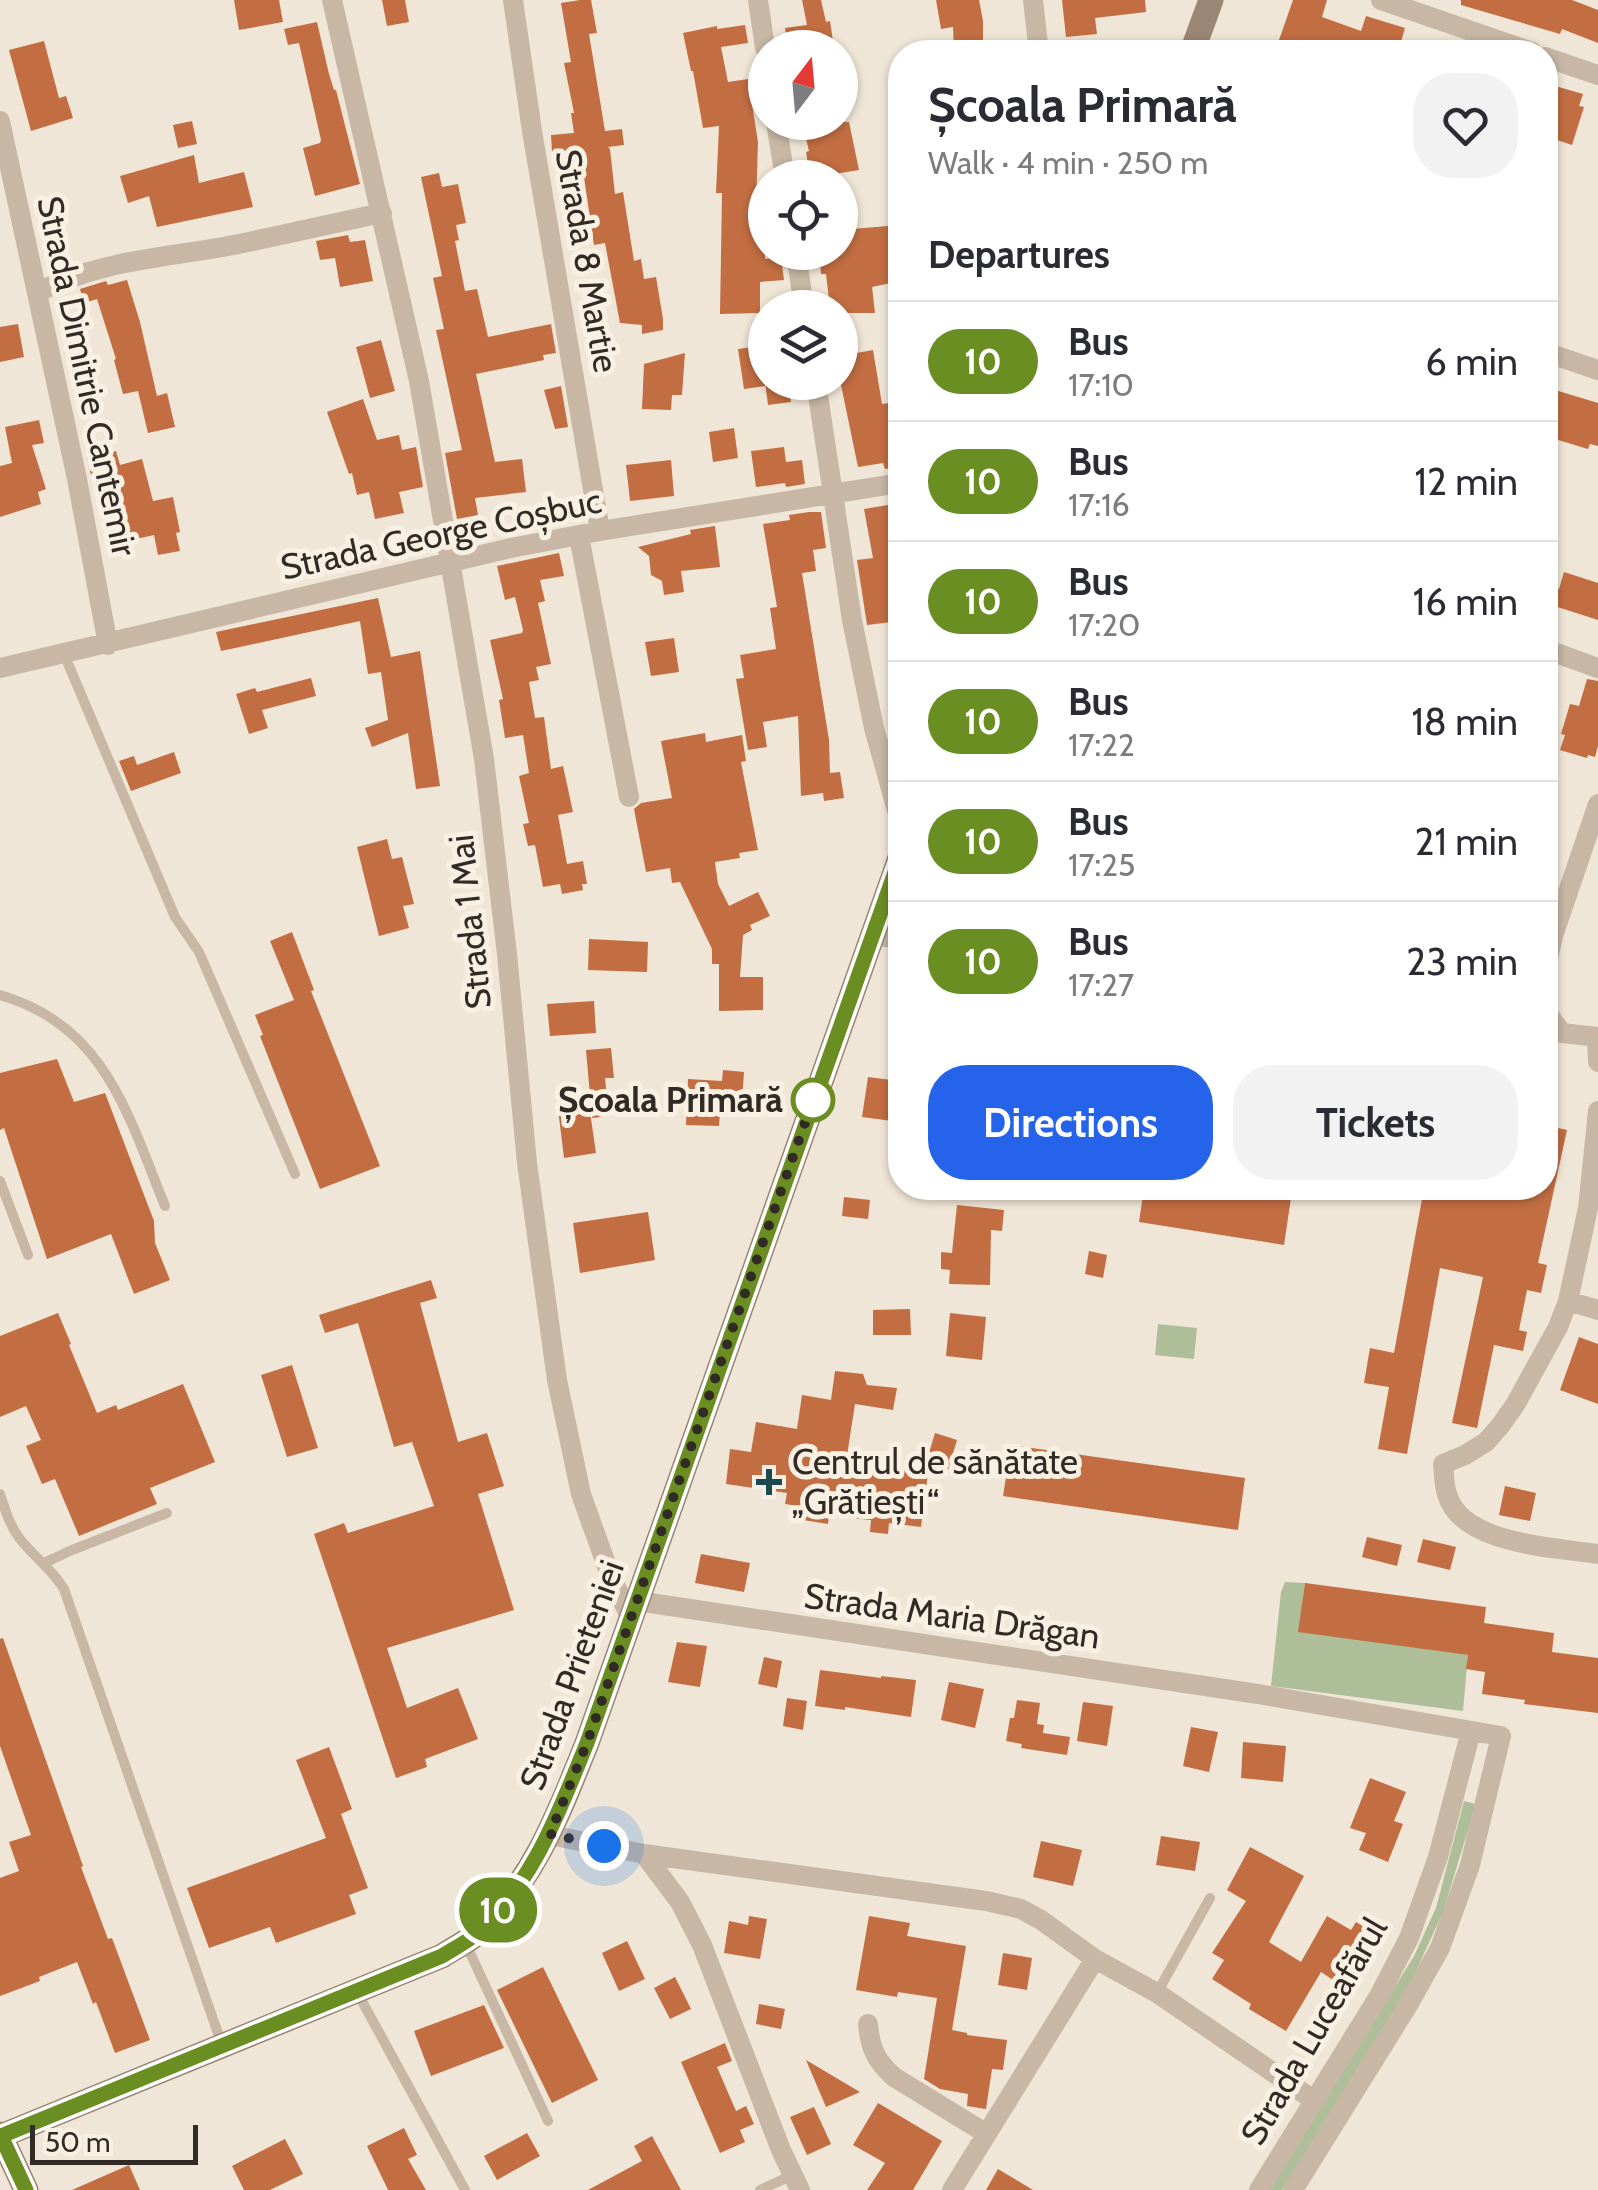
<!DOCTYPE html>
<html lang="en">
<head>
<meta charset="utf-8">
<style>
  :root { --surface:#fff; --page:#f2f2f3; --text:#2b2b33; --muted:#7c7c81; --line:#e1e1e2; --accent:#2563eb }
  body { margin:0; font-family:Cabin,sans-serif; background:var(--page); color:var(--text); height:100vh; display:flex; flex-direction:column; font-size:38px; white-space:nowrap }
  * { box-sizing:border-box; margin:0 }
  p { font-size:32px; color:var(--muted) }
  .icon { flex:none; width:55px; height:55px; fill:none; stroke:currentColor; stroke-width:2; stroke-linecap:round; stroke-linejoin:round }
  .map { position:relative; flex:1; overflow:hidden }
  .side { position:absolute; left:888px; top:40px; width:670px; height:1160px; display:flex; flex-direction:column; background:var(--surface); border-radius:40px; box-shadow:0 2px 8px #0004 }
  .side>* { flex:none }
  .badge { padding:0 20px; border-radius:32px; font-size:35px; line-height:65px }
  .needle { width:65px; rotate:16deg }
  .tools { position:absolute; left:748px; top:30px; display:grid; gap:20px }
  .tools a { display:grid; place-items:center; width:110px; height:110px; border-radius:50%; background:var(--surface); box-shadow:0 2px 8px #0004; font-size:50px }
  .scale { position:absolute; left:30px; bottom:25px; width:168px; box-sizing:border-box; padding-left:10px; border:5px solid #322b25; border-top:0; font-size:28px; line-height:35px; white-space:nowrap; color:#322b25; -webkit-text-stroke:8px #f8f0e3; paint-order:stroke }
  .you { position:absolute; width:50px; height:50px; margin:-25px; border:8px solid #fff; border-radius:50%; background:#1a73e8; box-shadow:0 0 0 15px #1a73e833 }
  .map>.badge { position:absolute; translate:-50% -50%; box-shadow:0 0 0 5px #fff }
  h2 { padding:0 40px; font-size:38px; line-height:90px }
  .round { display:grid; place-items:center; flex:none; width:105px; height:105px; border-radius:40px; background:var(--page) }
  .headline { display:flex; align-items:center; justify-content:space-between; height:170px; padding:0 40px }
  h1 { font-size:48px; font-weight:700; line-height:75px }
  .action { display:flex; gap:20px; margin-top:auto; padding:20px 40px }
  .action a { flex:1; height:115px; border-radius:40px; background:var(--accent); color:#fff; font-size:40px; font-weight:700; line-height:115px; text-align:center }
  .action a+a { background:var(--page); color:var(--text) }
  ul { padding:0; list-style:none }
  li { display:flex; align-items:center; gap:30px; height:120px; padding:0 40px; border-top:2px solid var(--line) }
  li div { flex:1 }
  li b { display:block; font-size:38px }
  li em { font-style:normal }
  li .badge { min-width:110px; font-weight:700; text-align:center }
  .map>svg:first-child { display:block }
  .green { fill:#adbe98 }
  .building { fill:#c26e42 }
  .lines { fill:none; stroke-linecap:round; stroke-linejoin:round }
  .lane { stroke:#c7b7a4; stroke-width:10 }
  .street { stroke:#c7b7a4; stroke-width:20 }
  .secondary { stroke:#9a8675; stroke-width:25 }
  .line-casing { stroke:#fff; stroke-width:22 }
  .line { stroke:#6b8e23; stroke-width:15 }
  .walk { stroke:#322b25; stroke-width:10; stroke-dasharray:0 18 }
  .stop-dot { fill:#fff; stroke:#6b8e23; stroke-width:5 }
  .poi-dot { fill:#1c4952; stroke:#f8f0e3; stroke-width:4 }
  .labels { text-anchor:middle; stroke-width:10; stroke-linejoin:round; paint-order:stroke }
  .street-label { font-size:35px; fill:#322b25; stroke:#f8f0e3 }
  .stop-label { font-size:35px; font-weight:bold; fill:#322b25; stroke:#f8f0e3; text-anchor:end }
  .poi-label { font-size:35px; fill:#322b25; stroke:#f8f0e3; text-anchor:start }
</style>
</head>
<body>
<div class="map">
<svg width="1598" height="2190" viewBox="0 0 1598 2190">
  <rect width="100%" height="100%" fill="#f0e6d7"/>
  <path class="green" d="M1158,1324L1197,1328L1194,1359L1155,1355Z
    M1285,1582L1305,1583L1299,1631L1468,1655L1463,1711L1271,1686L1281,1592Z
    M1464,1801L1476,1804L1443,1912L1406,1993L1282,2190H1269L1414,1956L1436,1908Z"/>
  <path class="building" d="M234,0H279L283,22L239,30Z
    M382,0H405L409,22L387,26Z
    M580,0H591L597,33L589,34L605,131L622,129L624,145L608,147L610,149L615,194L623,192L634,261L641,259L644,279L656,277L663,319V330L642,334V325L620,323L605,243L594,245L580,150L552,152L551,135L574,133L571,113H574L564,63L571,62L561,3Z
    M802,0H821L826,22L830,21L834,48H788L785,28L807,25Z
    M936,0H979L983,21V52H954L953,27L941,29Z
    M1062,0H1145L1146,12L1095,18L1097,34L1066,37Z
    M1293,0H1327L1322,17L1361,31L1366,16L1405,28L1398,52H1316L1279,40Z
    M1461,0H1572L1598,10V43L1562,29L1560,34L1461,5Z
    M317,22L329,74L334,90H336L360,184L315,196L303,148L320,143L321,140L299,43L288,45L284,29Z
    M745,25L748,43L721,47L728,82L748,79L758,142L756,207H765V259L781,257L784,280L760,282V313L720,314L722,193H716L719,126L703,128L693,71H691L683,33L717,26V29Z
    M44,41L59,98L66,96L73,118L31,131L9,50Z
    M1545,83L1583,94L1579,106L1584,107L1572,145L1545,136Z
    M192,121L197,144L178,148L173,125Z
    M802,122H849L859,170L810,178L806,152L809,151Z
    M194,155L199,183L244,172L253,207L157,227L149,196L128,203L120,176Z
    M439,173L442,187L458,184L466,223L456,225L459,240L455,241L465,291L477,289L488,337L551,324L556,353L543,355L544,360L476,374L495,462L522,459L526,492L475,498L478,515L457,519L445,453L462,450L436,330L444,329L433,278L442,276L421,177Z
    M900,225V281L872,287L875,313H840V308H830L826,274H821L819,252H840V230Z
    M348,235L350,242L365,240L373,281L340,287L335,258L320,260L316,241Z
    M127,280L140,322L157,396L167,393L175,427L148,433L138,391L123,394L114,360L116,359L97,299L84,303L80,289L106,281L108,285Z
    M18,324L24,357L0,362V327Z
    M381,340L395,391L370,398L356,347Z
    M765,345V386L744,389L738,349Z
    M873,350L882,404L895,402L900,432V467L885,469L883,463L858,467L840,380V356Z
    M685,353L682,395H672L671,410L642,409L644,364Z
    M765,382H788L791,402L768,405Z
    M561,386L568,427L555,429L544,390Z
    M1545,387L1598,403V446L1590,444L1588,449L1545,436Z
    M363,399L377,440L399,435L402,450L416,447L423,487L399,492L404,513L375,519L369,492L357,495L352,473L349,474L327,412Z
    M39,420L44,443L32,445L46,489L38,492L41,504L0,517V466L12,463L5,427Z
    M734,428L738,458L713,462L709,432Z
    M784,447L786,462L802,460L805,484L786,487L785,483L756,487L751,451Z
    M116,451L120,465L142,459L153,501L173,497L180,532L176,533L180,551L158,555L154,535L109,545L102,514L119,511L110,470L91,475L87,458Z
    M671,460L674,496L630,501L626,465Z
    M900,503V621L867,625L857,560L873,558L864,509Z
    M809,512H821L826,548L813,550L816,571L802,573L829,740L830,773L840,772L844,798L824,801L823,793L801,796L798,716L763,722L767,747L748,750L736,679L744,678L740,655L776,649L770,608L777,607L763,524L790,520L789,515Z
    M715,526L720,567L681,571L684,592L664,595L662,581L651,575L649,556L638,547L691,534L690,530Z
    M559,553L564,576L540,580L545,601L538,603L551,664L536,667L539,680L529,682L535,718L544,717L551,769L563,766L573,812L558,815L567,864L583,861L587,884H582L583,890L562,894L560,884L543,887L535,845L528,846L523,824L529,823L519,776L529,773L523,735L505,738L499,700L503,699L490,640L522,633L523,630L515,597L505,600L497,566Z
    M1564,572L1598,583V620L1545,603V584L1559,589Z
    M378,598L391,657L420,651L440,786L416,789L408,733L372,747L365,728L388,720L381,672L368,674L360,621L221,651L216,632Z
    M674,638L679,672L651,676L645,642Z
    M311,678L316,696L262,710L268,728L249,734L236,694L255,688L257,692Z
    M1587,679L1598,681V746L1595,757L1588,755L1587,758L1560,750L1565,735L1561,734L1570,704L1579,706Z
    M705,733L706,742L742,735L746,761L741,762L758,850L739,853L740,858L715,862L718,884L729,906L758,892L770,916L750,925L752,930L743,935L740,977H763V1010L719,1011V964H712V949L680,882L672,883L670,868L646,872L634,809L641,803L672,798L661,741Z
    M174,752L181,773L131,791L119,761L134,756L137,765Z
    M387,839L392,859L402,857L414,904L403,906L409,928L379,936L357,847Z
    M292,932L314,990L311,991L380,1166L320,1189L260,1036L263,1035L255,1015L294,1000L270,941Z
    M589,939L648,942L647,972L588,970Z
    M594,1001L596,1033L550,1036L547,1004Z
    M611,1048L614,1078H605L609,1116L592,1118L586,1050Z
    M57,1059L74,1102L105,1093L154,1221L155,1243L170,1280L134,1294L111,1234L47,1259L4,1128L0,1130V1073Z
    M723,1070L744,1072L742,1101L721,1100L719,1126L686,1125L688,1079L722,1081Z
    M868,1077L900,1081V1122L862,1117Z
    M589,1105L596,1153L564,1158L558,1109Z
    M1545,1125L1567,1130L1538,1263L1547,1265L1541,1293L1527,1290L1519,1330L1527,1332L1523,1351L1494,1345L1477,1428L1452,1423L1483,1277L1440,1268L1407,1454L1378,1449L1389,1387L1364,1383L1370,1348L1394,1353L1424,1188H1545Z
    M1144,1188H1228L1291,1198L1284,1245L1139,1222Z
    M844,1197L870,1200L868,1219L842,1216Z
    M957,1205L1004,1210L1002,1231L991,1230L990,1285L949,1284L950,1270L941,1269V1252L952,1253Z
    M648,1212L655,1260L580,1273L573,1223Z
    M1089,1251L1107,1255L1103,1278L1085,1274Z
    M431,1280L437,1298L420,1303L458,1442L487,1433L504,1486L478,1494L514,1610L387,1648L407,1708L458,1688L478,1739L425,1759L427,1767L396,1778L314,1534L344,1523L348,1533L434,1506L412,1442L394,1447L358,1323L325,1333L319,1315Z
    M910,1309L911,1335H873V1310Z
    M58,1313L71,1344L69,1345L97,1413L116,1405L118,1410L183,1384L215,1462L150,1488L157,1504L79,1536L55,1479L42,1484L26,1446L41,1440L26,1406L0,1417V1336Z
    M950,1313L986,1317L982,1360L946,1356Z
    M1579,1337L1598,1344V1404L1560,1390Z
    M292,1365L318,1448L287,1457L261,1375Z
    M835,1371L863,1374L867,1385L897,1388L893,1410L855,1404L846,1462L928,1473L921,1527L889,1523L888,1534L870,1532L871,1520L829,1516L828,1524L797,1519L799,1506L785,1504L787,1493L726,1484L730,1449L751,1452L756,1422L797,1429L802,1395L831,1400Z
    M935,1433L957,1440L948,1470L926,1463Z
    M1011,1445L1245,1478L1238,1530L1003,1496Z
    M1505,1486L1536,1493L1530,1521L1499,1515Z
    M1367,1537L1402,1545L1397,1566L1362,1557Z
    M1423,1539L1456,1547L1450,1570L1417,1562Z
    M701,1554L750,1563L744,1592L695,1583Z
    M1305,1583L1486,1607L1484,1623L1554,1633L1552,1652L1598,1658V1713L1524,1704L1525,1700L1482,1694L1485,1672L1466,1669L1468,1655L1298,1632Z
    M3,1638L83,1866L81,1867L108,1939L112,1938L150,2040L115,2053L96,2002L93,2004L77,1962L39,1977L40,1981L0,1996V1878L19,1871L9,1842L31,1835L0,1746V1639Z
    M677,1642L707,1646L700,1687L668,1682Z
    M764,1657L782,1661L777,1688L758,1684Z
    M820,1670L881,1678V1676L916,1680L911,1717L845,1707V1710L815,1706Z
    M949,1682L984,1689L975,1728L941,1720Z
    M787,1698L807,1701L803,1730L783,1726Z
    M1017,1700L1040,1703L1037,1724L1044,1725L1043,1733L1070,1737L1067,1755L1021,1748L1022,1744L1006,1741L1010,1718H1014Z
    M1083,1702L1113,1706L1107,1746L1077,1741Z
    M1191,1727L1218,1732L1209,1772L1183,1766Z
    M1243,1742L1286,1746L1283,1782L1241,1778Z
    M329,1747L352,1809L341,1814L368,1888L349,1895L356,1914L276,1943L270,1927L209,1948L187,1888L326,1838L296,1760Z
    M1370,1778L1406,1792L1394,1821L1403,1824L1388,1862L1359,1850L1366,1833L1350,1828Z
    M1161,1836L1200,1842L1195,1871L1156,1865Z
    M1041,1841L1082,1850L1073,1886L1033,1877Z
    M1250,1847L1304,1876L1269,1942L1301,1962L1327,1916L1351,1930L1356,1922L1374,1933L1349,1977L1338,1971L1333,1980L1321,1972L1286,2031L1249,2009L1251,2004L1212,1979L1224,1960L1212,1953L1246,1901L1227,1890Z
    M749,1916L767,1919L760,1959L724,1953L729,1921L748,1925Z
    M869,1916L910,1923L907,1936L966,1946L952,2030L967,2033V2035L1007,2040L1003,2070L992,2069L986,2109L967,2106L968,2094L940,2089L924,2079L937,1998L898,1992L897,1997L856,1990Z
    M627,1941L645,1979L619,1991L602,1953Z
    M1003,1953L1032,1958L1027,1990L998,1985Z
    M543,1967L598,2080L552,2103L497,1990Z
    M675,1977L691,2009L670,2019L654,1988Z
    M759,2004L785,2009L781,2029L756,2024Z
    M484,2005L504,2048L431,2076L414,2031Z
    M725,2043L732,2061L717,2067L736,2111L746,2106L754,2124L740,2130L745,2142L720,2153L681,2062Z
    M806,2060L860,2092L826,2107Z
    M878,2103L942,2141L913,2190H867L885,2163L853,2145Z
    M814,2107L831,2144L807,2155L790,2117Z
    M404,2128L417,2155L408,2159L426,2190H388L367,2146Z
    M527,2133L540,2156L497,2180L484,2156Z
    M652,2136L681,2190H588L642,2161L634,2146Z
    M285,2139L303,2174L270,2190H244L232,2166Z
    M129,2165L140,2190H72Z
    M998,2169L1033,2190H986Z"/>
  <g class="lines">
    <path class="lane" d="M64,654L175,917L199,952L295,1174
      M0,995C105,1025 128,1115 165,1206
      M0,1181L28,1255
      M0,1494C5,1510 10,1526 20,1539C34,1557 52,1569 64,1589L222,2045
      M44,1563L72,1550L167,1513
      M465,1942L548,2121
      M357,1992L465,2190
      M1157,1993L1210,1898
      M760,2190L793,2175"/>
    <path class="street" d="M332,0L419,381L484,759L507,954L527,1163L557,1380L581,1494L610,1575L631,1618
      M513,0L532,131L600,531
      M758,0L765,48
      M1033,0L1039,52
      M1381,0L1532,52
      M1545,57L1598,75
      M0,121L77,479L108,645
      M776,122L785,178
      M796,252L804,308
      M37,293C93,262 161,258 223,247C276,237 329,224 382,213
      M1545,352L1598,370
      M816,382L852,620L874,728L900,821
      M579,536L629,797
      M1545,649L1598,668
      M0,668L511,548L600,531L900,483
      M872,935L900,939
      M1545,972L1553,936L1598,804
      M1545,1010L1562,1033
      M1545,1031L1598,1037
      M1597,1037L1598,1062
      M1598,1111L1588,1208L1568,1301L1558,1327L1515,1405L1500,1426L1486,1442L1465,1455L1443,1464C1444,1473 1444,1485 1447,1494C1461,1545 1555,1547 1598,1554
      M1568,1301L1598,1310
      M637,1601L1258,1694L1501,1736L1470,1865L1440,1948L1408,2005L1293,2190
      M550,1835L644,1854L986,1901L1021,1909L1041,1920L1095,1959L1157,1993L1315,2101
      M644,1854L680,1902L702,1945L781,2150L800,2190
      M868,2024C870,2048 876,2061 894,2077L987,2134
      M952,2190L1095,1959
      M1259,2190L1379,1996L1409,1938L1438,1857L1471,1731"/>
    <path class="secondary" d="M1192,52L1211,0
      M0,2134L26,2190
      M1,2136L442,1956C452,1949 465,1943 475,1935C533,1883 559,1813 587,1743L900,858"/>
  </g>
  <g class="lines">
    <defs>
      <path id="line" d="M26,2190L1,2136L442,1956C453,1949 465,1943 475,1935C534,1882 558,1814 587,1743L900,858"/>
    </defs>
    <use href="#line" class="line-casing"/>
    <use href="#line" class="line"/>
    <path class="walk" d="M604,1846L550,1834L587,1743L813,1100"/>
  </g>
  <circle class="stop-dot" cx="813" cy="1100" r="20"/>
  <path class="poi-dot" d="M764 1467h10v10h10v10h-10v10h-10v-10h-10v-10h10z"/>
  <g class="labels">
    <g class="street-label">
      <text transform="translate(587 261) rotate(80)" y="12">Strada 8 Martie</text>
      <text transform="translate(87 376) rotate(78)" y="12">Strada Dimitrie Cantemir</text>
      <text transform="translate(441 534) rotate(-12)" y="12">Strada George Coșbuc</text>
      <text transform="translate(470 922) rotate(-96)" y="12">Strada 1 Mai</text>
      <text transform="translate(952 1616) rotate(8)" y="12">Strada Maria Drăgan</text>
      <text transform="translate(572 1675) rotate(-70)" y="12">Strada Prieteniei</text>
      <text transform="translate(1314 2031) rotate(-60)" y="12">Strada Luceafărul</text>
    </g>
    <g class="stop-label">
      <text x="783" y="1112">Școala Primară</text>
    </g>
    <g class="poi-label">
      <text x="792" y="1474">Centrul de sănătate<tspan x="792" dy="40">„Grătiești“</tspan></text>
    </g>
  </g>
</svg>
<div class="tools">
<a><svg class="needle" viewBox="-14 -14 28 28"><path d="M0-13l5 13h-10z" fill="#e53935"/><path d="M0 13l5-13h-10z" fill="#7c7c81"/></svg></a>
<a><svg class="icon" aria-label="locate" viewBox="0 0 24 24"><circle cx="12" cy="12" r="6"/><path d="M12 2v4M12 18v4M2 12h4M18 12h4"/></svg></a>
<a><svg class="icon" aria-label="layers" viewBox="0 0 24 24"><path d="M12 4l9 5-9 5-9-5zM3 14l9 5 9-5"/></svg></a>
</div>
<div class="scale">50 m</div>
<div class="you" style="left:604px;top:1846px"></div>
<b class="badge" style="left:498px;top:1910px;background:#6b8e23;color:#fff">10</b>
<section class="side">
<div class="headline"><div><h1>Școala Primară</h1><p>Walk · 4 min · 250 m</p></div><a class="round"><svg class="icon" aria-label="heart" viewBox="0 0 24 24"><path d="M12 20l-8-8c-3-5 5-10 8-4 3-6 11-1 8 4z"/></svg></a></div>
<h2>Departures</h2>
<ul>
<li><span class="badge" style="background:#6b8e23;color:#fff">10</span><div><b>Bus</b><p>17:10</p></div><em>6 min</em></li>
<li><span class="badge" style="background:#6b8e23;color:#fff">10</span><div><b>Bus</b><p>17:16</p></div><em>12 min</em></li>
<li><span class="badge" style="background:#6b8e23;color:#fff">10</span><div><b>Bus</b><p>17:20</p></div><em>16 min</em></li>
<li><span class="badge" style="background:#6b8e23;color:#fff">10</span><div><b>Bus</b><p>17:22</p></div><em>18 min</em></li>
<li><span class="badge" style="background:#6b8e23;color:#fff">10</span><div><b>Bus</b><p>17:25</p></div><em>21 min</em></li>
<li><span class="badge" style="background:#6b8e23;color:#fff">10</span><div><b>Bus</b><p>17:27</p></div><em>23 min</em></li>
</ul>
<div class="action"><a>Directions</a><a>Tickets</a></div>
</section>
</div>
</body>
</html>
